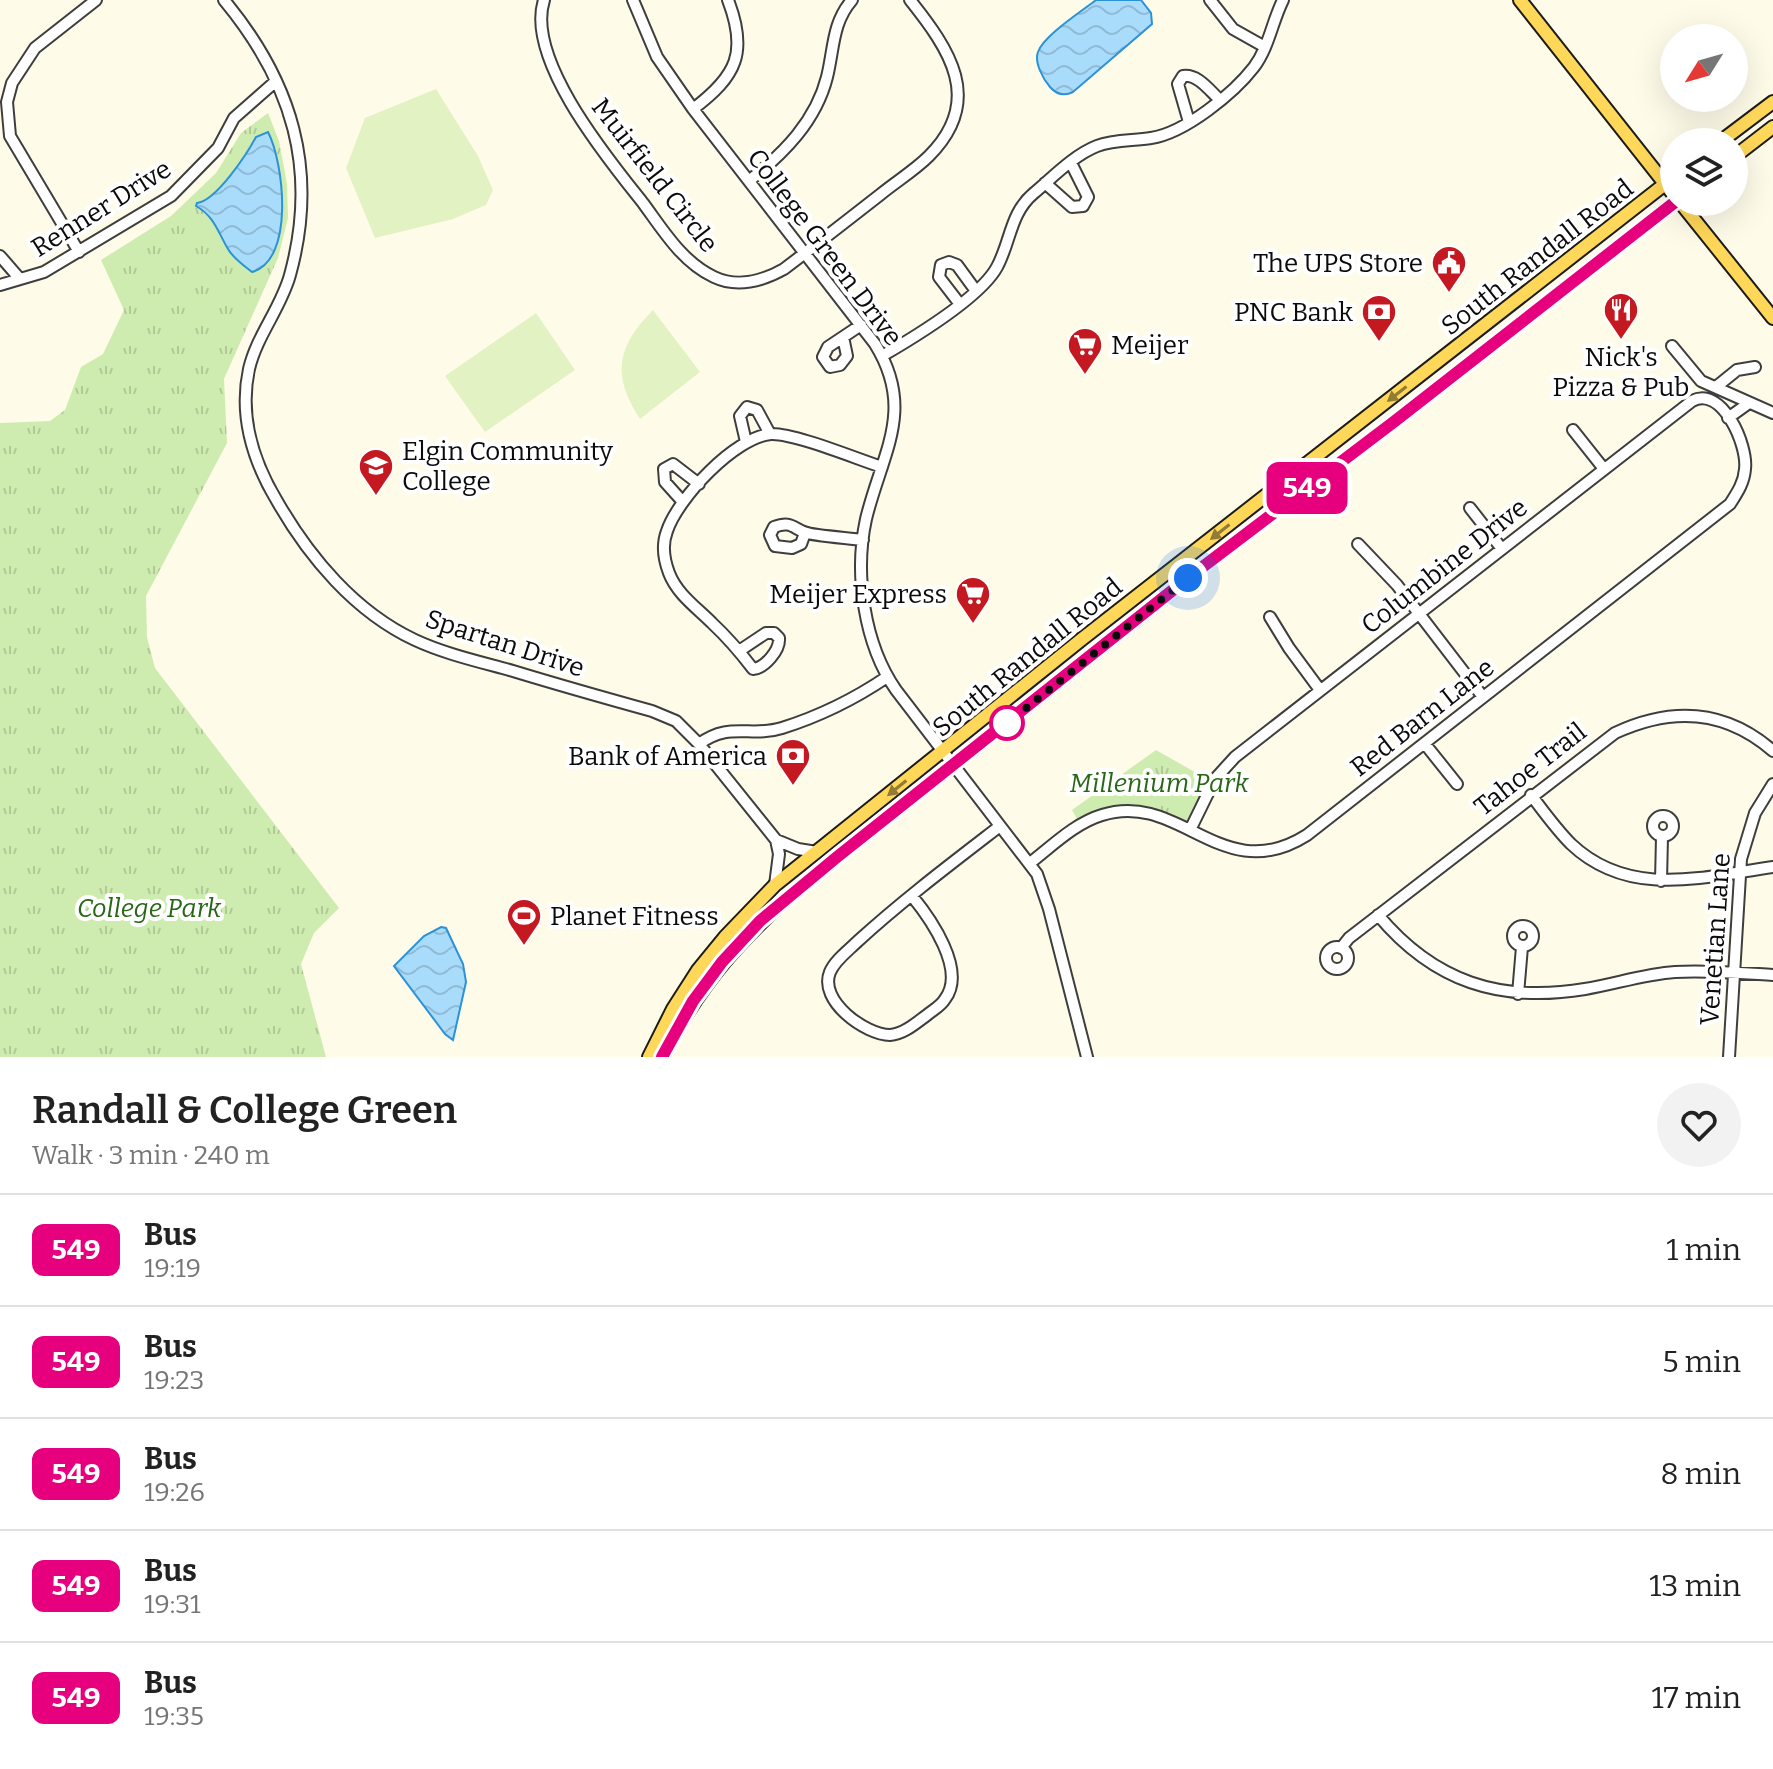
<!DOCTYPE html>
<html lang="en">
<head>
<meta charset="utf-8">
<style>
  :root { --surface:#fff; --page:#f2f2f2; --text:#222; --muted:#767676; --line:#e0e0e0 }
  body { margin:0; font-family:Bitter,serif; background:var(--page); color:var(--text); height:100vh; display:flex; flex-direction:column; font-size:30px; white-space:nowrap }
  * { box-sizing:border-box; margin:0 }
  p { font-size:26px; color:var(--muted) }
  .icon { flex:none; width:44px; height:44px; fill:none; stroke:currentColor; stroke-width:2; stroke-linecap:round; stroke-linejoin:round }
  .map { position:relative; height:1057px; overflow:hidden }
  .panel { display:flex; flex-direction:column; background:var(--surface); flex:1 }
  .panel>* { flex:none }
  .badge { padding:0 16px; border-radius:12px; font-size:28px; line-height:52px }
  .needle { width:52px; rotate:233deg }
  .controls { position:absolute; left:1660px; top:24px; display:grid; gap:16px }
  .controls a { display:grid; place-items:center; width:88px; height:88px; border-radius:50%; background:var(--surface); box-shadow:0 8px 32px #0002; font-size:40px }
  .you { position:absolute; width:40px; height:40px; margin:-20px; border:6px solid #fff; border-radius:50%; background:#1a73e8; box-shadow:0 0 0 12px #1a73e833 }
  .map>.badge { position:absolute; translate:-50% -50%; box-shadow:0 0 0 4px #fff }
  .round { display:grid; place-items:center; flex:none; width:84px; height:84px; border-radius:42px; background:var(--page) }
  .headline { display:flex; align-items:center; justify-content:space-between; height:136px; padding:0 32px }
  h1 { font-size:38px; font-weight:600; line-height:60px }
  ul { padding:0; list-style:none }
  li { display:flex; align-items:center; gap:24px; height:112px; padding:0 32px; border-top:2px solid var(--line) }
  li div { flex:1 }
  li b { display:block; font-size:30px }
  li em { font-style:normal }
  li .badge { min-width:88px; font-weight:700; text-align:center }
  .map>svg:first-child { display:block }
  .park { fill:url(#park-tufts) }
  .pitch { fill:#e2f2c3 }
  .water { fill:url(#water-waves); stroke:#2b92d7; stroke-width:2 }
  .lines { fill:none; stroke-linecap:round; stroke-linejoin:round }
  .minor-casing { stroke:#3e3e3e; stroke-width:14 }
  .major-casing { stroke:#1c1c1c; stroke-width:16 }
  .minor { stroke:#fff; stroke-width:10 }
  .major { stroke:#ffd759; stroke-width:12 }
  .oneway { fill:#917b36 }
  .line-casing { stroke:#fff; stroke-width:18 }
  .line { stroke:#e6007e; stroke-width:12 }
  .walk { stroke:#0b0b0b; stroke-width:8; stroke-dasharray:0 14.4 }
  .stop-dot { fill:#fff; stroke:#e6007e; stroke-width:4 }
  .labels { text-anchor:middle; stroke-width:8; stroke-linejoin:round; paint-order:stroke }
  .street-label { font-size:26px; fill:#0b0b0b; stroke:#fff }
  .poi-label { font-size:26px; fill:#0b0b0b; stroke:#fff; text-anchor:end }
  .park-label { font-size:26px; font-style:italic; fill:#286717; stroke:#fff }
</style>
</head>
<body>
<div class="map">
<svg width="1773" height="1057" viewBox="0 0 1773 1057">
  <defs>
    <pattern id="park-tufts" width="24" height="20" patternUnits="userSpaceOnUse" patternTransform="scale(2)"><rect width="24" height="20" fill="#cfecb0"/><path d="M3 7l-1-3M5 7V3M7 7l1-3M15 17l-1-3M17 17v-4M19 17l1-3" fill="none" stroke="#b0c996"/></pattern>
    <pattern id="water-waves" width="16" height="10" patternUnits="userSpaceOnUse" patternTransform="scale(2)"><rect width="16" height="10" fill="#a9dcfb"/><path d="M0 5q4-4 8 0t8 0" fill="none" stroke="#90bbd6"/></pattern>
  </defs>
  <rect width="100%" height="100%" fill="#fffbe9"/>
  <path class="park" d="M268,113L279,141L287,184L288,218L278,258L224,379L227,443L146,596L147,637L155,668L339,908L314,933L301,964L326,1057H0V423L50,421L65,410L81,367L103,354L124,310L101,260L171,216L216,173L241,133Z
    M1156,750L1209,780L1189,819L1184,822C1143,803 1119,799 1077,819L1072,810Z"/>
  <path class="pitch" d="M436,89L478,156L493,190L486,205L453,219L375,238L346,168L365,118Z
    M653,310L700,372L640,419C611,375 617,346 653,310Z
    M536,313L575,370L485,432L445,376Z"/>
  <path class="water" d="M1096,0H1141L1151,13L1152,24L1073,92C1065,96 1057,95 1050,87C1043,79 1034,62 1038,52C1043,36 1082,11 1096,0Z
    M268,132C284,163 295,260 252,272C243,265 233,258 228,249C218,232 214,216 196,206L197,203C216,201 247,154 256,137Z
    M441,927L446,928L463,964L466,982L453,1040L445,1034L394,966L424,936Z"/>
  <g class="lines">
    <defs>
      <path id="minor" d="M224,0C292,82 319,170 290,275C281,308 257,335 249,369C239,415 253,461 277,501C309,557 355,612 415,640C445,654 481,662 513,671C559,685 605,698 652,711L676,721L699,744L776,840L779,854L775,885
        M544,0C525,59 608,159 643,203C663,230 682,262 714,277C737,288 763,281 784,269C817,244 849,219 881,194C897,181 915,170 929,156C985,100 949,49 910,0
        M633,0L657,57L693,109L875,344C916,410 882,453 866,519C854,574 864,644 896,690L1037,874L1049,909L1087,1057
        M1210,0L1233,29L1265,47
        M693,109C737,76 748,52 728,0
        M1189,122L1178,84L1183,76C1198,74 1209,90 1219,99
        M750,180C784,153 816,121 827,77C834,49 832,23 852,0
        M1045,183L1072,207L1083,206L1088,197L1071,163
        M79,252L10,136L7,102L12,83L35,48L96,0
        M0,256L20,279
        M0,285L44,272L171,196L218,148L234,118L276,81
        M959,303L939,277L941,265L949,262L957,265L976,291
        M843,337L847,356L840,365L830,367L823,357L828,347L861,325
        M1672,346L1701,381L1773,413
        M882,356C913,338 980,298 997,267C1011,241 1010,213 1034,193C1053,177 1074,155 1097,146C1114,139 1134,141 1151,138C1185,133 1234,93 1254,67C1269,47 1272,22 1283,0
        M1716,387L1737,370L1755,367
        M1728,418L1749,403
        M1573,430L1604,469
        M746,442L740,416L747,407L757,410L770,434
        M683,502L665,482L664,469L673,464L699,484
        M1470,508L1502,549
        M805,533L801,544L792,548L775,546L770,535L774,527C790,521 792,527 804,532C813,536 850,538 863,540
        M1358,544L1397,585L1483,697
        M1270,617L1289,648L1320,690
        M739,651L766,633H774L779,638C780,650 765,668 753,669C740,652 727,637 712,623C696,607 677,594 669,573C664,560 662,544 667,531C678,498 735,437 771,434C794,433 857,459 882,467
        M699,744C730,721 750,738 782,728C817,717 856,698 887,677
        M1425,744L1457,784
        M1531,795C1544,812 1556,829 1571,844C1629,899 1703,877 1773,867
        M1653 826a10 10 0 1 1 20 0a10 10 0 1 1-20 0Z
        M776,840L798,849L817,852
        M1030,863C1052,846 1075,823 1102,815C1180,790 1222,889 1307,835L1730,504C1737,493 1744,483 1745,469C1748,445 1722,385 1692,401L1235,757L1215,779L1190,830
        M1661,881L1662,837
        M912,896C930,918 967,970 945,999C941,1006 933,1010 927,1015C916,1023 904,1034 890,1035C866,1035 818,1001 830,972C835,960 849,950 858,941C903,900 952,863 1000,826
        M1378,915C1434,982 1500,1003 1585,989C1615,984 1645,974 1675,972C1707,970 1741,973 1773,975
        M1513 936a10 10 0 1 1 20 0a10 10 0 1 1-20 0Z
        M1326 958a11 11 0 1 1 22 0a11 11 0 1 1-22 0Z
        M1341,948L1349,938L1615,733C1671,707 1725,709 1773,751
        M1518,994L1522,947
        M1729,1057L1741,859L1755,813L1773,784"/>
      <path id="major" d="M1520,0L1674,195
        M1720,142L1773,102
        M1734,157L1773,127
        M1680,202L1773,318
        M649,1057L673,1009L698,970L725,937L775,885L1082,639L1674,177
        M662,1057C701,982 741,937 805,883L1213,559L1416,405L1675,202"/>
    </defs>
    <use href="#minor" class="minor-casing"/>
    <use href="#major" class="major-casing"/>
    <use href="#minor" class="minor"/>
    <use href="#major" class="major"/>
  </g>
  <defs><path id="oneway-solid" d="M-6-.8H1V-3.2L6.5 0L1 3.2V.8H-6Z" transform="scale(2)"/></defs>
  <g class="oneway">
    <use href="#oneway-solid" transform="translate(1397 394) rotate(142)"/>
    <use href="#oneway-solid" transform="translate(1220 532) rotate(142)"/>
    <use href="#oneway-solid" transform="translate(897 788) rotate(141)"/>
  </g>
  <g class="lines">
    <defs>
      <path id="line" d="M662,1057L693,1001L722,962L760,921L837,857L1188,578L1395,421L1675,202"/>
    </defs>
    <use href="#line" class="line-casing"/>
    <use href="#line" class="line"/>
    <path class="walk" d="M1007,723L1000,729L1188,578"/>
  </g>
  <defs>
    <symbol id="civic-pin" viewBox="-11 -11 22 30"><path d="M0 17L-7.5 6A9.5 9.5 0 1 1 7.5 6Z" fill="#c51921" stroke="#fff"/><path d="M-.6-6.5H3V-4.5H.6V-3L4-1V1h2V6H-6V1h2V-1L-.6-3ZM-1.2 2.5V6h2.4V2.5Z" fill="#fff"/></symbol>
    <symbol id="restaurant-pin" viewBox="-11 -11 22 30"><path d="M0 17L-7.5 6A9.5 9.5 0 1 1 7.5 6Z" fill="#c51921" stroke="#fff"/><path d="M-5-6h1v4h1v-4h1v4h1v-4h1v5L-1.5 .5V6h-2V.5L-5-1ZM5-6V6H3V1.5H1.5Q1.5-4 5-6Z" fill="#fff"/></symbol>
    <symbol id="bank-pin" viewBox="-11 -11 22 30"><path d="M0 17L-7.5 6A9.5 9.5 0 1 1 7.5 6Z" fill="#c51921" stroke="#fff"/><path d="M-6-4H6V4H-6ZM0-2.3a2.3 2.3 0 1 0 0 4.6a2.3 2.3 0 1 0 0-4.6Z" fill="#fff"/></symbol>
    <symbol id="supermarket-pin" viewBox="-11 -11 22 30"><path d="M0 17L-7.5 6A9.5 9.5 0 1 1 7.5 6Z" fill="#c51921" stroke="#fff"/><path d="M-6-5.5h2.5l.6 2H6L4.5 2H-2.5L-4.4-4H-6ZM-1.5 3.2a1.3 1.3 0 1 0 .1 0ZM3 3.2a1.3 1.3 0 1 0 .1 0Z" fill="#fff"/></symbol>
    <symbol id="university-pin" viewBox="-11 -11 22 30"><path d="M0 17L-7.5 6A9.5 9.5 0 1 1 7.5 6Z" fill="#c51921" stroke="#fff"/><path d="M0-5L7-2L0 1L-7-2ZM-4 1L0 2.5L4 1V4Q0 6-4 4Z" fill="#fff"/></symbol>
    <symbol id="stadium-pin" viewBox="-11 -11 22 30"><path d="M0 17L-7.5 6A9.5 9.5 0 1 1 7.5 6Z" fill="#c51921" stroke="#fff"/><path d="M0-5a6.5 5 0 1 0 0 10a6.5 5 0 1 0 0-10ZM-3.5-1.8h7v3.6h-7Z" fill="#fff"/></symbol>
  </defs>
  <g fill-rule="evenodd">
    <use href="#civic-pin" x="1429" y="243" width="40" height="54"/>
    <use href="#restaurant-pin" x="1601" y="290" width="40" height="54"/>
    <use href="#bank-pin" x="1359" y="292" width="40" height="54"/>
    <use href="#supermarket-pin" x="1065" y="325" width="40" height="54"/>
    <use href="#university-pin" x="356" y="446" width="40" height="54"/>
    <use href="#supermarket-pin" x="953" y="574" width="40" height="54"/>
    <use href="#bank-pin" x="773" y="736" width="40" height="54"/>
    <use href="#stadium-pin" x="504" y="896" width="40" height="54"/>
  </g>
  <circle class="stop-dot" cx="1007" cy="723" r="16"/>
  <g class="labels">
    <g class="street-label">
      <text transform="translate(655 175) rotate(52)" y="9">Muirfield Circle</text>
      <text transform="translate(101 208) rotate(-32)" y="9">Renner Drive</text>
      <text transform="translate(825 247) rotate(53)" y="9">College Green Drive</text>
      <text transform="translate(1537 257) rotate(-38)" y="9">South Randall Road</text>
      <text transform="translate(1444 566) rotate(-38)" y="9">Columbine Drive</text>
      <text transform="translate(505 643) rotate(18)" y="9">Spartan Drive</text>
      <text transform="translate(1027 657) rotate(-39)" y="9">South Randall Road</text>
      <text transform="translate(1422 717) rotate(-38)" y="9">Red Barn Lane</text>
      <text transform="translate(1530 769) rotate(-38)" y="9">Tahoe Trail</text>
      <text transform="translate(1715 939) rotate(-86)" y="9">Venetian Lane</text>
    </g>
    <g class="poi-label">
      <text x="1423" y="272">The UPS Store</text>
      <text x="1353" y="321">PNC Bank</text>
      <text x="1111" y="354" text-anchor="start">Meijer</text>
      <text x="1621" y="366" text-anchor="middle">Nick's<tspan x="1621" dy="30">Pizza &amp; Pub</tspan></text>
      <text x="402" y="460" text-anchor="start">Elgin Community<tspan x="402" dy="30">College</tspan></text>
      <text x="947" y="603">Meijer Express</text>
      <text x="767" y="765">Bank of America</text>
      <text x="550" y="925" text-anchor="start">Planet Fitness</text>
    </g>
    <g class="park-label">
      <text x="1159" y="792">Millenium Park</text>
      <text x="149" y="917">College Park</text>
    </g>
  </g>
</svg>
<div class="controls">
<a><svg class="needle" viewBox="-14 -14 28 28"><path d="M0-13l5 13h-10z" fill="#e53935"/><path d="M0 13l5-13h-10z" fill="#767676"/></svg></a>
<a><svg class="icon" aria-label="layers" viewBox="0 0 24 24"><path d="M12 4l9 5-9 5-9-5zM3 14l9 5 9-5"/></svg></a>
</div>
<div class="you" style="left:1188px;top:578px"></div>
<b class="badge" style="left:1307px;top:488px;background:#e6007e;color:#fff">549</b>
</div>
<section class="panel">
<div class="headline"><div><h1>Randall &amp; College Green</h1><p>Walk · 3 min · 240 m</p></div><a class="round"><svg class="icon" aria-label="heart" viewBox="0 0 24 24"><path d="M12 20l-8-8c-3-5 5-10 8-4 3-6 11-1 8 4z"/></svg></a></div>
<ul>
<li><span class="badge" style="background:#e6007e;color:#fff">549</span><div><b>Bus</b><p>19:19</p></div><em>1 min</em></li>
<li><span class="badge" style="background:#e6007e;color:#fff">549</span><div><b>Bus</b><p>19:23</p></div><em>5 min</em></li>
<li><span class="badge" style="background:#e6007e;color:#fff">549</span><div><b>Bus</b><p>19:26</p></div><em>8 min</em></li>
<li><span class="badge" style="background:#e6007e;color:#fff">549</span><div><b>Bus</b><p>19:31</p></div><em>13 min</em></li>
<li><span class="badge" style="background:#e6007e;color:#fff">549</span><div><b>Bus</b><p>19:35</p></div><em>17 min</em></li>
</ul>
</section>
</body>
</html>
